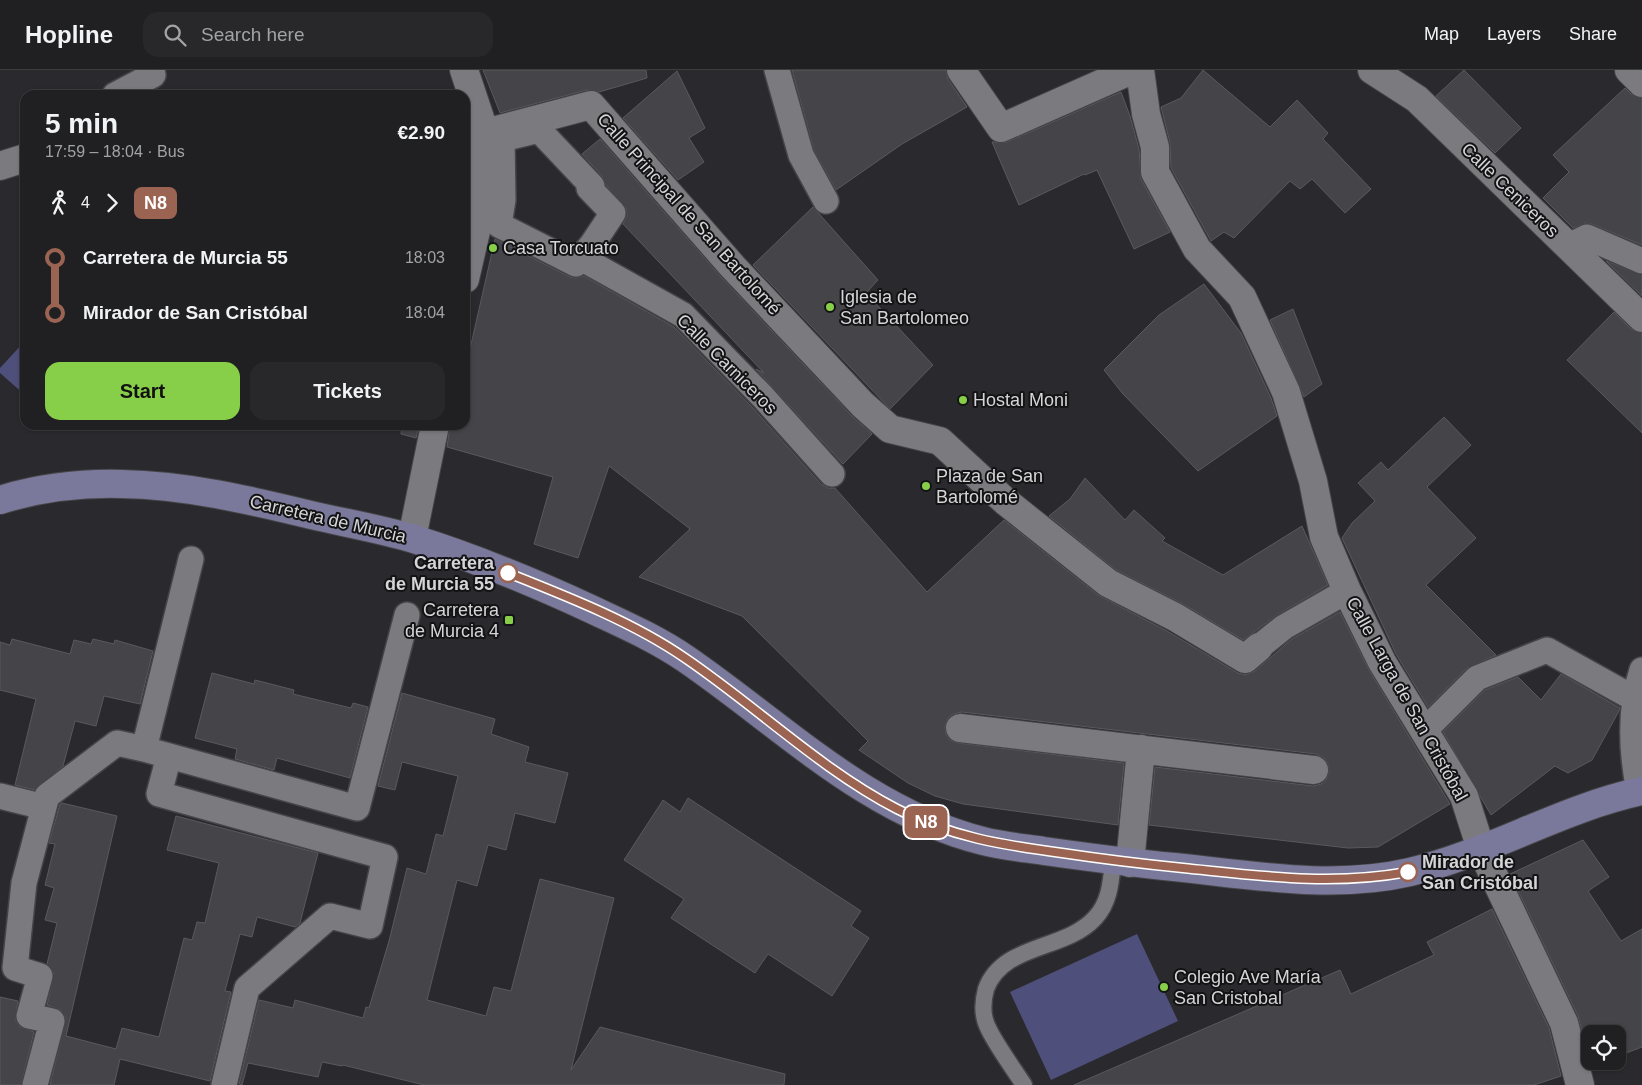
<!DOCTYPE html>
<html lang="en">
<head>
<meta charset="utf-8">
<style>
  :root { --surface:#202022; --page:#28282a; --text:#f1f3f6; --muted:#a2a3a5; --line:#3d3e40; --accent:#88cf49 }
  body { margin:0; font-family:Arial,sans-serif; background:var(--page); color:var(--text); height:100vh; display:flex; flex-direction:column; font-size:19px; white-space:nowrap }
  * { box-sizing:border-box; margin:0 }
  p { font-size:16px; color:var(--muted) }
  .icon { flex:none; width:28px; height:28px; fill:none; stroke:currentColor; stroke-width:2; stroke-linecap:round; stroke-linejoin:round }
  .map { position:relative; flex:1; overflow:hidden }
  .drawer { position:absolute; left:20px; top:20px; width:450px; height:340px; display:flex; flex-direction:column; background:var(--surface); border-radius:15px; box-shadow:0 1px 4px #0004,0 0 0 1px var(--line) }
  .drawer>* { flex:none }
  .badge { padding:0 10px; border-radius:8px; font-size:18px; line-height:32px }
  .buttons { position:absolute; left:1581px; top:955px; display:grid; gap:10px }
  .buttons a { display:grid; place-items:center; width:45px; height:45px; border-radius:10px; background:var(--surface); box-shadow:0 1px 4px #0004,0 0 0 1px var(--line); font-size:25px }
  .map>.badge { position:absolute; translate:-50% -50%; box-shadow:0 0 0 2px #fff }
  .legs { display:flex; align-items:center; gap:8px; height:55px; padding:0 25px; font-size:16px }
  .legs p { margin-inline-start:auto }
  .headline { display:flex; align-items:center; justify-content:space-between; height:85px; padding:0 25px }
  h1 { font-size:28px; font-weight:800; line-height:38px }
  .cta { display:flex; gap:10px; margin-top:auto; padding:10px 25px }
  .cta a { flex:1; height:58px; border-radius:15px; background:var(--accent); color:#111; font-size:20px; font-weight:800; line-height:58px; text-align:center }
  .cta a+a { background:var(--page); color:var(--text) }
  ul { padding:0 25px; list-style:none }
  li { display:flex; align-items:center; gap:18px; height:55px; font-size:19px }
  li i { display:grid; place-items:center; width:8px; height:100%; margin:0 6px; background:currentColor }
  li i::after { content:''; width:12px; height:12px; margin:-6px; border:4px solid; border-radius:50%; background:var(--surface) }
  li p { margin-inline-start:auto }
  li:first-child i { background:linear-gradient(#0000 50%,currentColor 0) }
  li:last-child i { background:linear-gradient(currentColor 50%,#0000 0) }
  header { display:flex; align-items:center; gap:30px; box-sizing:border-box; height:70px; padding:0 25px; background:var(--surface); border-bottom:1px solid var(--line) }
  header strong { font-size:24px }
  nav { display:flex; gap:28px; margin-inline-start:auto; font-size:18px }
  .search { width:350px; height:45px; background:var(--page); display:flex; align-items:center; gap:12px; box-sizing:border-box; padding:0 18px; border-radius:15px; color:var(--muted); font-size:19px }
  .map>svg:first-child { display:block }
  .green { fill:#4f4f7b }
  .building { fill:#444449; stroke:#595a5e }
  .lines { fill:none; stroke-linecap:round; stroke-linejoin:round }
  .service-casing { stroke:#454548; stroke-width:19 }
  .pedestrian-casing { stroke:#454548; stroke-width:28 }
  .minor-casing { stroke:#454548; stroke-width:30 }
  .tertiary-casing { stroke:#454548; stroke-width:30 }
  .secondary-casing { stroke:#454548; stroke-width:30 }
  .service { stroke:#7b7b7f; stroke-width:16 }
  .pedestrian { stroke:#7b7b7f; stroke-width:25 }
  .minor { stroke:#7b7b7f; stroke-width:28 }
  .tertiary { stroke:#7b7b7f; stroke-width:28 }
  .secondary { stroke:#7a799b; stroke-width:28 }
  .line-1-casing { stroke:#fff; stroke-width:11 }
  .line-1 { stroke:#9b6452; stroke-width:8 }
  .poi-dot { fill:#88cf49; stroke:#131315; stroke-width:2 }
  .stop-1-dot { fill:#fff; stroke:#9b6452; stroke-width:2.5 }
  .labels { text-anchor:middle; stroke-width:4; stroke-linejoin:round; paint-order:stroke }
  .street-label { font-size:18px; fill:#d5d5d8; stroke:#131315 }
  .poi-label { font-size:18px; fill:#d5d5d8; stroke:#131315; text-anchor:start }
  .stop-label { font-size:18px; font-weight:bold; fill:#d5d5d8; stroke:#131315; text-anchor:end }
</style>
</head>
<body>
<header>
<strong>Hopline</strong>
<div class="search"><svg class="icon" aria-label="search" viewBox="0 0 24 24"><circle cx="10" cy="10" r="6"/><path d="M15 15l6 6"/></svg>Search here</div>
<nav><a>Map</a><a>Layers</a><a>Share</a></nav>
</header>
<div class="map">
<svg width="1642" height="1015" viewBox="0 0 1642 1015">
  <rect width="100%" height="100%" fill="#2a2a2e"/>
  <path class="green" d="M25,271V325L0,303V298Z
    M1137,864L1178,951L1051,1010L1010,922Z"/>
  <path class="building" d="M483,0H646L647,8L599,22L587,20L500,43Z
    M792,0H946L948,9L967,37L902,74L836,120L814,80Z
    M1203,0L1270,57L1297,30L1328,63L1323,69L1371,119L1345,143L1312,109L1300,119L1290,111L1234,168L1224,162L1211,171L1171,98L1170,73L1161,37L1181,28Z
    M1464,0L1521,58L1495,83L1436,26Z
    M677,1L705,58L689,68L704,92L678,110L623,48Z
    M1625,18L1631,24L1642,28V175L1592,154L1586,153L1573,158L1543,128L1569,102L1553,85Z
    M1121,22L1130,46L1139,79L1141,109L1170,162L1134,179L1097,100L1085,105L1084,104L1019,135L992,72H1007Z
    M600,69L722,208L852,346L872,364L843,394L756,299L764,303L623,154L627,145L626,138L606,115L602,106L582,84Z
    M813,137L878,210L866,223L933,295L890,339L753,195Z
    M495,169L570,207L576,208L584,206L674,257L752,337L821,414L828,418H835L927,522L1004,450L1098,525L1167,561L1238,603L1246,605L1255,601L1292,569L1340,542L1369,600L1450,734L1378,777L1348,778L1149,755L1155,697L1313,716L1321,714L1326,710L1329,702L1328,694L1324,688L1316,684L962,642L953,644L948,648L945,656L946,665L950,670L958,673L1124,693L1118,755L963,734L935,726L908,713L859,680L868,671L742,546L639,507L690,459L609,396L578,488L534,474L553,407L447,377L450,355H465V301Z
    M1606,191L1642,205V226Z
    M1204,214L1241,263L1271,328L1277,346L1198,401L1123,324L1104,300L1159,245Z
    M1293,239L1322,314L1304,327L1270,250Z
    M1614,242L1631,259L1642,263V363L1567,290Z
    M1444,347L1471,375L1427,417L1476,468L1426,515L1496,585L1467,598L1428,637L1396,584L1342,468L1352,453L1375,431L1358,413L1381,392L1388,400Z
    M402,355H419L416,368L401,364Z
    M1085,408L1125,450L1134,440L1165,468L1162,471L1223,505L1302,456L1328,515L1277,545L1243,570L1183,534L1116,500L1049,446L1070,429Z
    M12,569L70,584L74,570L91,574L93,569L114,574L115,570L153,581L140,634L104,626L96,656L75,651L63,696L35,720L15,715L36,629L0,620V572L10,575Z
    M212,603L254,614L255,610L294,620L293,624L351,638L353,633L368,637L350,708L277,688L274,700L235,689L237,679L195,668Z
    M1561,604L1620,638L1619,641L1592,690L1568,703L1555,696L1491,745L1443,662L1485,620L1518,607L1541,630Z
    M402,623L495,649L491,664L529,677L525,692L568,703L555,753L515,743L506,780L488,775L477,816L457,810L427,930L486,946L494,917L511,921L540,809L614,828L571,1000L600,957L785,1004L784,1015H424L343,995L342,996L322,992L318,1007L248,993L242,1015L239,1014L259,930L293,938L295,930L363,948L366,937L369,938L389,871L407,798L426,804L436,764L443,766L458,706L402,692L395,720L378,716Z
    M688,728L861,841L851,856L869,868L832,926L768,884L755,903L671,848L684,829L624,790L663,730L680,742Z
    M62,733L117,746L66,966L116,979L122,958L159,967L184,868L192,870L197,852L205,853L219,793L167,780L176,746L318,783L300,853L295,857L257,847L252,867L240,864L225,921L231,922L210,1011L120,989L114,1015H50L66,948L61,940L47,935L54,903L47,894L57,853L45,850L54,818L45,815L55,774L49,773L60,734Z
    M1583,770L1609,807L1588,821L1621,871L1642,859V977L1618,986V964H1590V991L1578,946L1510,804Z
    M1492,839L1549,958L1561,1006L1534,1015H1074L1340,900L1351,924L1434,885L1427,872Z
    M0,927L18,931L15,950L20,957L34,962L21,1015H0Z"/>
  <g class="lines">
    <defs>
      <path id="service" d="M1024,1015C1014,999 992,970 986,953C982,942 983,930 986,919C1003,873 1065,881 1095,848C1110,832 1111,811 1113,791"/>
      <path id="pedestrian" d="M777,0L801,85L826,131
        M115,25L153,5L152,0
        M539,60L592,116L589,118L613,143L593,173L576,194L499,155L503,130L502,69Z
        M1569,176L1587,167L1642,191
        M581,188L683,245L763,327L832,404
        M1259,577L1284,557L1347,521
        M1424,661L1477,608L1547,580L1635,629
        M144,679L191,489
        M169,686L159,724L385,787L370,856L330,846L247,918L224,1015
        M1639,721C1631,681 1629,639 1642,600
        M0,726L44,737L47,726L117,673L144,679L357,738L407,545
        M35,1015L52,951L29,946L40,906L15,898L24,813L44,737"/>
      <path id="minor" d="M961,0L1001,58L1132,0
        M1140,0L1146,44L1155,77V102L1197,179L1242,227L1286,322L1313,411L1324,467L1347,521L1382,592L1464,726L1481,779L1564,953L1580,1015
        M1372,0L1417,29L1642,248
        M1629,0L1642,13
        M485,63L591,35L733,197L863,335L890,359L940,371L1005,431L1108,513L1175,547L1245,589L1259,577
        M0,96L25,88
        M960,658L1314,700
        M1130,793L1141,679"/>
      <path id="tertiary" d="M464,0L485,63L495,71L496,133L479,148
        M465,209L479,148L476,70L485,63
        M412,468L435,355"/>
      <path id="secondary" d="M0,430C39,418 80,413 121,414C186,415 249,430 311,445C345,453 381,459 414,469C475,488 535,513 593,540C625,555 657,569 686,589C782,655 867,742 983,771C1003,776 1024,778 1044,781C1087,787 1131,793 1174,797C1252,805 1333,820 1410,802C1490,783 1562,738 1642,721"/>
    </defs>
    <use href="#service" class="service-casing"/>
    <use href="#pedestrian" class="pedestrian-casing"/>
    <use href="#minor" class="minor-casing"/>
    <use href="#tertiary" class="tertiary-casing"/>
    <use href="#secondary" class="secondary-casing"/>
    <use href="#service" class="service"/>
    <use href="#pedestrian" class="pedestrian"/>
    <use href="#minor" class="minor"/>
    <use href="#tertiary" class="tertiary"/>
    <use href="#secondary" class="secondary"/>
  </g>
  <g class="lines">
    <defs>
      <path id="line-1" d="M508,503C566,526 633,552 685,588C756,636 820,699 897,739C951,767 1002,775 1062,783C1102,789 1143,794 1183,798C1262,806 1330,816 1408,802"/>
    </defs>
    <use href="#line-1" class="line-1-casing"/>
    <use href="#line-1" class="line-1"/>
  </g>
  <g class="poi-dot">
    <circle cx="493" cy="178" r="5"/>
    <circle cx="830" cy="237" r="5"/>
    <circle cx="963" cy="330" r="5"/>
    <circle cx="926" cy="416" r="5"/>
    <rect x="504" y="545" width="10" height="10" rx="2.5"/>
    <circle cx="1164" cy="917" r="5"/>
  </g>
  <g class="stop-1-dot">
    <circle cx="508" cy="503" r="9"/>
    <circle cx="1408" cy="802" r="9"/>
  </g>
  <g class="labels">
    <g class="street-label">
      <text transform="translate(1510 120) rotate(44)" y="6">Calle Ceniceros</text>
      <text transform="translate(689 144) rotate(48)" y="6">Calle Principal de San Bartolomé</text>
      <text transform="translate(727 294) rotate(45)" y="6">Calle Carniceros</text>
      <text transform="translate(328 449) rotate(13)" y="6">Carretera de Murcia</text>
      <text transform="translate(1407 629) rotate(61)" y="6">Calle Larga de San Cristóbal</text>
    </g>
    <g class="poi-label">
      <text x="503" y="184">Casa Torcuato</text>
      <text x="840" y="233">Iglesia de<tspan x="840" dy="21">San Bartolomeo</tspan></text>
      <text x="973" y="336">Hostal Moni</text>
      <text x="936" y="412">Plaza de San<tspan x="936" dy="21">Bartolomé</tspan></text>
      <text x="499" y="546" text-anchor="end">Carretera<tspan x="499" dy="21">de Murcia 4</tspan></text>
      <text x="1174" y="913">Colegio Ave María<tspan x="1174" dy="21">San Cristobal</tspan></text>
    </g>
    <g class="stop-label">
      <text x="494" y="499">Carretera<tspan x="494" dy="21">de Murcia 55</tspan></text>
      <text x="1422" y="798" text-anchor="start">Mirador de<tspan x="1422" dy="21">San Cristóbal</tspan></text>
    </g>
  </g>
</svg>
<div class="buttons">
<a><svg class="icon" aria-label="locate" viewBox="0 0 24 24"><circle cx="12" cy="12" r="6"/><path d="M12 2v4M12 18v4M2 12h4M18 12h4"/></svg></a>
</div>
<b class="badge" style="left:926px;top:752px;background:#9b6452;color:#fff">N8</b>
<section class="drawer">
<div class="headline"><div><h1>5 min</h1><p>17:59 – 18:04 · Bus</p></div><b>€2.90</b></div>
<div class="legs"><svg class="icon" aria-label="walk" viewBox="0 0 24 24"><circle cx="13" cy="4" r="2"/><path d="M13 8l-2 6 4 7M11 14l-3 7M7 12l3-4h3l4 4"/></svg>4<svg class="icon" aria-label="forward" viewBox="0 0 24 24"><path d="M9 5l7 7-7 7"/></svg><b class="badge" style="background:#9b6452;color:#fff">N8</b></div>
<ul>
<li><i style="color:#9b6452"></i><b>Carretera de Murcia 55</b><p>18:03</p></li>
<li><i style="color:#9b6452"></i><b>Mirador de San Cristóbal</b><p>18:04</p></li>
</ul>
<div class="cta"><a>Start</a><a>Tickets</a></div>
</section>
</div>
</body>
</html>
